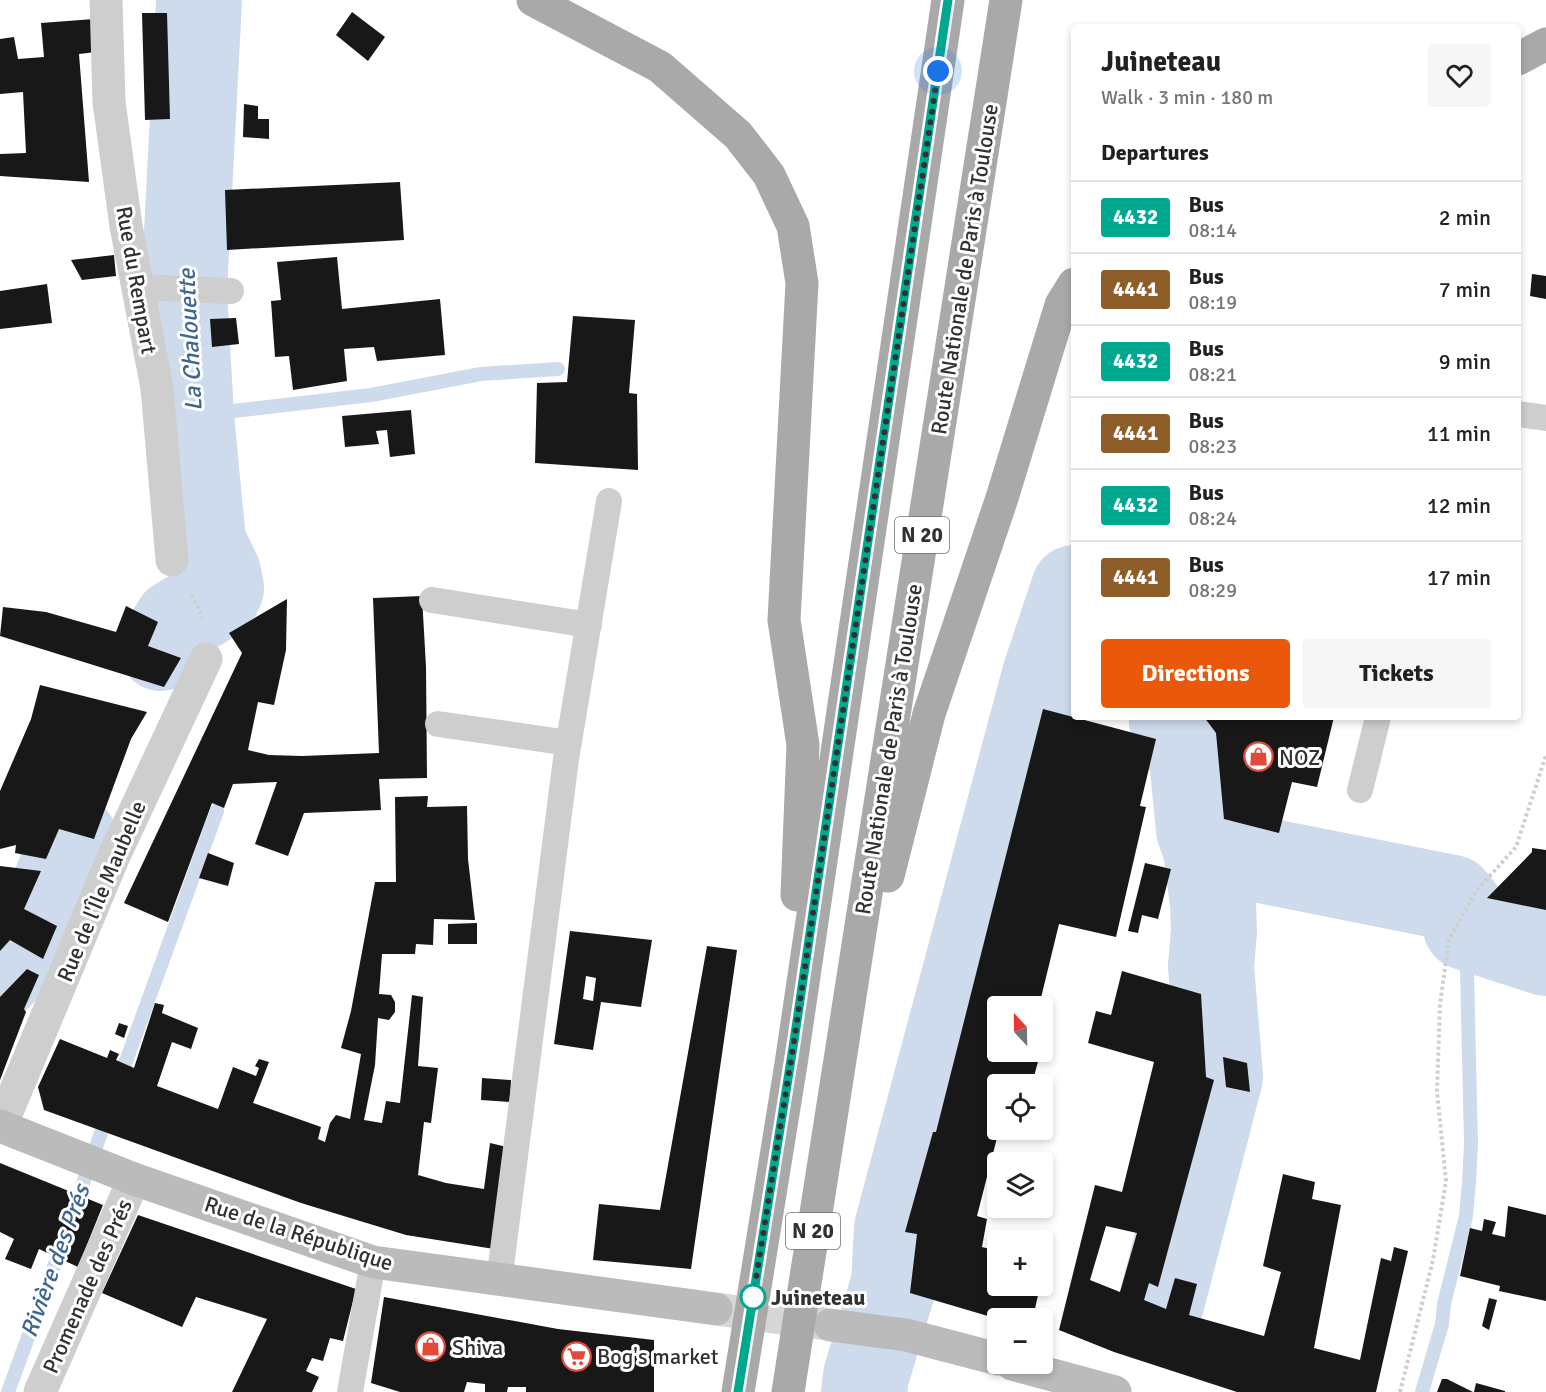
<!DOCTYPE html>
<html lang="en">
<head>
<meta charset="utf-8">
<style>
  :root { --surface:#fff; --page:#f6f6f6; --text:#202124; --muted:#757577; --line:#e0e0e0; --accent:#ea580c }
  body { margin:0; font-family:Signika,sans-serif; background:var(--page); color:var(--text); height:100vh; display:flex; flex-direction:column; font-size:22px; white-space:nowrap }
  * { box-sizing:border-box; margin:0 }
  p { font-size:20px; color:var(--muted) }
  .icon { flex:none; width:33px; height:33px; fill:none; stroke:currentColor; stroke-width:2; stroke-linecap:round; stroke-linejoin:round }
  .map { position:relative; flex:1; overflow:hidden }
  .drawer { position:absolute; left:1071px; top:24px; width:450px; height:696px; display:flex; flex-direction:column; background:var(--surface); border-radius:6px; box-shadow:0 3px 9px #0003 }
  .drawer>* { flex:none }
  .badge { padding:0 12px; border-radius:4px; font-size:21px; line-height:39px }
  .needle { width:39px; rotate:338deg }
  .fabs { position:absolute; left:987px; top:996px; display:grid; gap:12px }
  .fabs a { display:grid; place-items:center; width:66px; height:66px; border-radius:6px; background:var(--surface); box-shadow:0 3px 9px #0003; font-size:30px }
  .you { position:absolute; width:30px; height:30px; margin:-15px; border:4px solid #fff; border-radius:50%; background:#1a73e8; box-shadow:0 0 0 9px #1a73e833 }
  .map>.badge { position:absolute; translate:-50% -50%; box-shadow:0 0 0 3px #fff }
  h2 { padding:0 30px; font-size:22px; line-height:54px }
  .round { display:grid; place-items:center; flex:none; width:63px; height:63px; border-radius:6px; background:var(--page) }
  .headline { display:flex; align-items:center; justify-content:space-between; height:102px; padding:0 30px }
  h1 { font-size:28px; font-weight:700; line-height:45px }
  .action { display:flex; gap:12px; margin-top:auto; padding:12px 30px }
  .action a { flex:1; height:69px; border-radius:6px; background:var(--accent); color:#fff; font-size:24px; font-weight:700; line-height:69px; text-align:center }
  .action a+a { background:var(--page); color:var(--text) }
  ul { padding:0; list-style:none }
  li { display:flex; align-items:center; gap:18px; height:72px; padding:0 30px; border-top:2px solid var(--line) }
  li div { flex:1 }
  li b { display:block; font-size:22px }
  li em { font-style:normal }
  li .badge { min-width:66px; font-weight:700; text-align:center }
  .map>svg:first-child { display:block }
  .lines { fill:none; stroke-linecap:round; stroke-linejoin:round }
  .stream { stroke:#cddbec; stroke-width:14 }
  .river { stroke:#cddbec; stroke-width:86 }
  .building { fill:#181818; fill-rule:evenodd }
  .secondary-tunnel { stroke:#d6d6d6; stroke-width:33; stroke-dasharray:33 16; stroke-linecap:butt }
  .path { stroke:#cecece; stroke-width:4; stroke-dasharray:3 3; stroke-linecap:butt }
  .lane { stroke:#cecece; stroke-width:26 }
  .street { stroke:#cecece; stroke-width:33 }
  .secondary { stroke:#bbb; stroke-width:33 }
  .primary { stroke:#a9a9a9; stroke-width:33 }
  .line-casing { stroke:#fff; stroke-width:14 }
  .line { stroke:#00a88f; stroke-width:9 }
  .walk { stroke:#313131; stroke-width:6; stroke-dasharray:0 10.8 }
  .stop-dot { fill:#fff; stroke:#00a88f; stroke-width:3 }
  .labels { text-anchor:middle; stroke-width:6; stroke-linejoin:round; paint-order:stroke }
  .shield { fill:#fff; stroke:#6f6f6f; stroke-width:1.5 }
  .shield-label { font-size:21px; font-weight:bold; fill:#313131 }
  .street-label { font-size:22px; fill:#313131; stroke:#fff }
  .poi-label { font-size:22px; fill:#313131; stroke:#fff; text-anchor:start }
  .stop-label { font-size:22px; font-weight:bold; fill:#313131; stroke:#fff; text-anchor:start }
  .water-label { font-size:24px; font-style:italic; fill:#3f6593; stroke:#fff }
</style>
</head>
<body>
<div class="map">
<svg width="1546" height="1392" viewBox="0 0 1546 1392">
  <rect width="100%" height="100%" fill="#fff"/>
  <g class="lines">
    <path class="stream" d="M191,416L371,395L481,374L558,369
      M218,573L243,624
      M125,1064L217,811
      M73,1212L102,1130
      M8,1392L63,1242
      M1422,1392L1442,1324L1444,1304L1466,1216L1469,1182L1471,1144L1466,927"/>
    <path class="river" d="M161,648L176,622L217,597L221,588L218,573L203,542L191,416L184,291L199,0
      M1173,717L1172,721L1192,758L1199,830L1206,849L1452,898L1461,909L1466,927L1546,953
      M42,917L74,838
      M0,976L21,948
      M1161,1304L1220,1077L1211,966L1214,931L1213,904L1206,849
      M864,1392L866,1376L894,1283L897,1228L1045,675L1074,588"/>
  </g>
  <path class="building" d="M352,12L385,37L368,61L336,35Z
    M142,13H167L170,119L145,120Z
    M94,19L96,52L79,54L89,182L0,176V154L26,153L23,92L0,94V39L14,37L18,59L44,57L41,23Z
    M244,104L258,106V119H269V139L243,137Z
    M400,182L404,240L227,250L225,190Z
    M114,255L116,276L82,280L71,260Z
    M337,257L342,309L440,299L445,355L377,361L374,347L344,349L347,381L293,390L289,356L275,357L271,301L281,300L277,262Z
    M1532,274L1546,276V299L1530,296Z
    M47,284L52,323L0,329V291Z
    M573,316L635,320L629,393L637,394L638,470L535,463L537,383L567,382Z
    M236,318L239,344L212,347L210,319Z
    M411,410L415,454L390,457L387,430L376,431L379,444L345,447L342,416Z
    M422,596L426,667L427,778L379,779L381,810L304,813L288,856L255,844L277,782L233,784L224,808L212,803L168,922L124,903L242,653L229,633L287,599L286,650L274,705L258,702L248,750L269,755L302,756L379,753L373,598Z
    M126,606L158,622L148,646L181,658L164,687L0,636L3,607L46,612L116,632Z
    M40,685L147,712L131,739L94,839L59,829L46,859L15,853L16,845L0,849V791L31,719Z
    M1043,709L1156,739L1140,806L1146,807L1116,937L1059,924L1039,1006H998V1052L1040,1054L1032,1084H998L999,1130L977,1216L987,1219L982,1247L998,1251V1286H1040L1033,1318L998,1319L910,1293L917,1234L905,1232L933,1132H936Z
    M1204,717H1334L1317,787L1292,782L1279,833L1224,819L1216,733Z
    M428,796L427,807L467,806L468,859L475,920L434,919L433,945L416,944L415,954H382L379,994L391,995L395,1002V1012L389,1020L378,1018L375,1065L364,1120L382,1123L386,1101L400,1103L412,995L423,997L418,1066L438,1068L431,1123L424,1122L418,1175L446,1183L484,1189L490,1143L507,1147L494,1249L406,1235L301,1203L44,1110L38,1087L60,1039L107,1058L110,1050L119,1054L116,1060L134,1068L155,1003L164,1005L162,1013L198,1028L191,1049L172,1042L157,1086L218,1109L233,1067L256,1076L259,1068L255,1066L259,1059L269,1062L253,1103L321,1127L318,1139L325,1142L330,1123L336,1115L350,1119L361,1054L341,1048L351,1011L375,882H396L395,797Z
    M1532,848L1546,850V910L1487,898L1532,852Z
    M208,853L234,863L228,886L199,878Z
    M1145,863L1171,869L1158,919L1142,915L1138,933L1128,931Z
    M0,866L41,871L24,909L57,926L43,959L10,940L0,951Z
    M477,923V944H448V924Z
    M570,931L652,940L641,1007L601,1002L593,1050L554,1044ZM586,976L596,978L593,1001L583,999Z
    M707,946L737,950L691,1269L593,1260L599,1204L660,1210Z
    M27,969L39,975L24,1009L26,1012L0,1080V997Z
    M1122,971L1201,994L1206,1077L1214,1080L1158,1287L1149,1283L1144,1300L1166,1309L1175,1278L1197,1284L1189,1315L1264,1336L1281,1272L1263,1266L1283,1174L1315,1182L1312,1199L1341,1205L1314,1348L1360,1360L1381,1258L1391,1261L1394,1247L1408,1251L1376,1392H1237L1114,1352L1059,1330L1095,1185L1122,1192L1154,1062L1088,1043L1096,1011L1111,1015ZM1106,1226L1137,1233L1120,1292L1090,1280Z
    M119,1023L128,1026L124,1038L115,1034Z
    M1223,1057L1247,1063L1250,1092L1226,1087Z
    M482,1078L511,1080L510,1102L481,1100Z
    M0,1163L103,1205L78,1267L39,1249L31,1269L5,1259L14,1239L0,1232Z
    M1508,1206L1546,1215V1301L1499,1291L1500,1286L1460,1276L1470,1228L1482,1231L1484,1219L1496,1222L1492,1234L1505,1237Z
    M138,1215L356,1289L343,1341L330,1338L323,1361L312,1358L306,1371L319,1377L312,1392H232L267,1319L196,1297L182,1327L102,1293Z
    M384,1297L558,1329L654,1340V1392H526V1387H508L507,1392H485V1384L467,1382L464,1392H400L371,1383Z
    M1489,1298L1497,1300L1489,1330L1482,1326Z
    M1442,1379H1447L1473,1392H1437Z
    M1476,1383L1505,1391V1392H1474Z"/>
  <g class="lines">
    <path class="secondary-tunnel" d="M716,1309L826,1324"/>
    <path class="path" d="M192,595L203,618
      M1400,1392L1433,1260L1446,1181L1437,1091L1440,1004L1449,939L1477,890L1516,847L1546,755"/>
    <path class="lane" d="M137,287L231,291
      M1518,414L1546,418
      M432,600L589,625
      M438,724L569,743
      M1360,790L1378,717
      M499,1281L566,759L609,501
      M350,1392L373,1262"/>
    <path class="street" d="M106,0L109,102L126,226L157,388L172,560
      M1,1126L113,858L206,659
      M40,1392L134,1179"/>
    <path class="secondary" d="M0,1126L134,1179L373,1262L716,1309
      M830,1325L906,1335L998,1359
      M1012,1364L1115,1392"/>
    <path class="primary" d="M533,0L660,67L738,135L769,175L793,226L802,283L784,620L803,745L797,895
      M1518,59L1546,44
      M888,876L929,714L1002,498L1061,305L1074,284
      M738,1392L791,1064L948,0
      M788,1392L1006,0"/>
  </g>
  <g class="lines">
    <defs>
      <path id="line" d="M738,1392L794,1041L948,0"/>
    </defs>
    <use href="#line" class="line-casing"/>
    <use href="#line" class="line"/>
    <path class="walk" d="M753,1297L794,1041L938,71"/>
  </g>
  <defs>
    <symbol id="shop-ring" viewBox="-11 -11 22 22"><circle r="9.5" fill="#fff" stroke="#e34838" stroke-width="1.5"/><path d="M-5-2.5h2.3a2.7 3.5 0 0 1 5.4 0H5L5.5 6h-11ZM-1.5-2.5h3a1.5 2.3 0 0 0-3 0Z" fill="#e34838"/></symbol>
    <symbol id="supermarket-ring" viewBox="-11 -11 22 22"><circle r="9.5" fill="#fff" stroke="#e34838" stroke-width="1.5"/><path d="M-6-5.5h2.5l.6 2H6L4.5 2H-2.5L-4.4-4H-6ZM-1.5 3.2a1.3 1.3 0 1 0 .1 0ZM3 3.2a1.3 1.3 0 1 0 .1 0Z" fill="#e34838"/></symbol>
  </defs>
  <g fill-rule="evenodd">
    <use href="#shop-ring" x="1242" y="740" width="33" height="33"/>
    <use href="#shop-ring" x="414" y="1330" width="33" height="33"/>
    <use href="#supermarket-ring" x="560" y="1340" width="33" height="33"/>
  </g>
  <circle class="stop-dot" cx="753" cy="1297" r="12"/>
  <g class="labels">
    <g class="shield">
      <rect x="895" y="517" width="54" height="36" rx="4.5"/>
      <rect x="786" y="1213" width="54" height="36" rx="4.5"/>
    </g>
    <g class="shield-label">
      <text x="922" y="542">N 20</text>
      <text x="813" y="1238">N 20</text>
    </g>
    <g class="street-label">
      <text transform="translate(964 269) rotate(-81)" y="8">Route Nationale de Paris à Toulouse</text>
      <text transform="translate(137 280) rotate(80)" y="8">Rue du Rempart</text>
      <text transform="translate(888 749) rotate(-81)" y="8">Route Nationale de Paris à Toulouse</text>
      <text transform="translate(101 891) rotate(-67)" y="8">Rue de l'Île Maubelle</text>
      <text transform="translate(299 1233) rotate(18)" y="8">Rue de la République</text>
      <text transform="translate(87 1286) rotate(-66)" y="8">Promenade des Prés</text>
    </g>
    <g class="poi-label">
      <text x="1279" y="765">NOZ</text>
      <text x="452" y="1355">Shiva</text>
      <text x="597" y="1364">Bog's market</text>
    </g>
    <g class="stop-label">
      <text x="771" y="1305">Juineteau</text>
    </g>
    <g class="water-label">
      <text transform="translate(190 340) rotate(-93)" y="8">La Chalouette</text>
      <text transform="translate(55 1261) rotate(-70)" y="8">Rivière des Prés</text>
    </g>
  </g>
</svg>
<div class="fabs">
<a><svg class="needle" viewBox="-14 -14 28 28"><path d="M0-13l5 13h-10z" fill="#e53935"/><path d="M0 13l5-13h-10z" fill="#757577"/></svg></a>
<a><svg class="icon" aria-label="locate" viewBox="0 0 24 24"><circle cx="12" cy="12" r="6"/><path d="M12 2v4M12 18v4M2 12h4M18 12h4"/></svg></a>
<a><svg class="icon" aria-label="layers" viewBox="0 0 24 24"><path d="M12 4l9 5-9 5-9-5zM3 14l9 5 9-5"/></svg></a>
<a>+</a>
<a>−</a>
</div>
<div class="you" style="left:938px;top:71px"></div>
<section class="drawer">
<div class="headline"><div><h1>Juineteau</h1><p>Walk · 3 min · 180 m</p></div><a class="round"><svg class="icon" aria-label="heart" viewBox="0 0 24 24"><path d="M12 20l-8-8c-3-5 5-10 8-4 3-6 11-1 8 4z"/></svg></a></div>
<h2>Departures</h2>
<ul>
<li><span class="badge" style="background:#00a88f;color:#fff">4432</span><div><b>Bus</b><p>08:14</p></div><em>2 min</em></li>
<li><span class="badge" style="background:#8d5e2a;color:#fff">4441</span><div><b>Bus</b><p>08:19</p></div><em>7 min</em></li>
<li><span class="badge" style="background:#00a88f;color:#fff">4432</span><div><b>Bus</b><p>08:21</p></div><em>9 min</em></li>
<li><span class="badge" style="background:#8d5e2a;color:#fff">4441</span><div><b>Bus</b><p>08:23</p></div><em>11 min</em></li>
<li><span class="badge" style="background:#00a88f;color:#fff">4432</span><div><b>Bus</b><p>08:24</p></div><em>12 min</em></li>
<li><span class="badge" style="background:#8d5e2a;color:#fff">4441</span><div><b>Bus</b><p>08:29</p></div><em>17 min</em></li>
</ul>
<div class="action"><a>Directions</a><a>Tickets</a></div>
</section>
</div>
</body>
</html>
